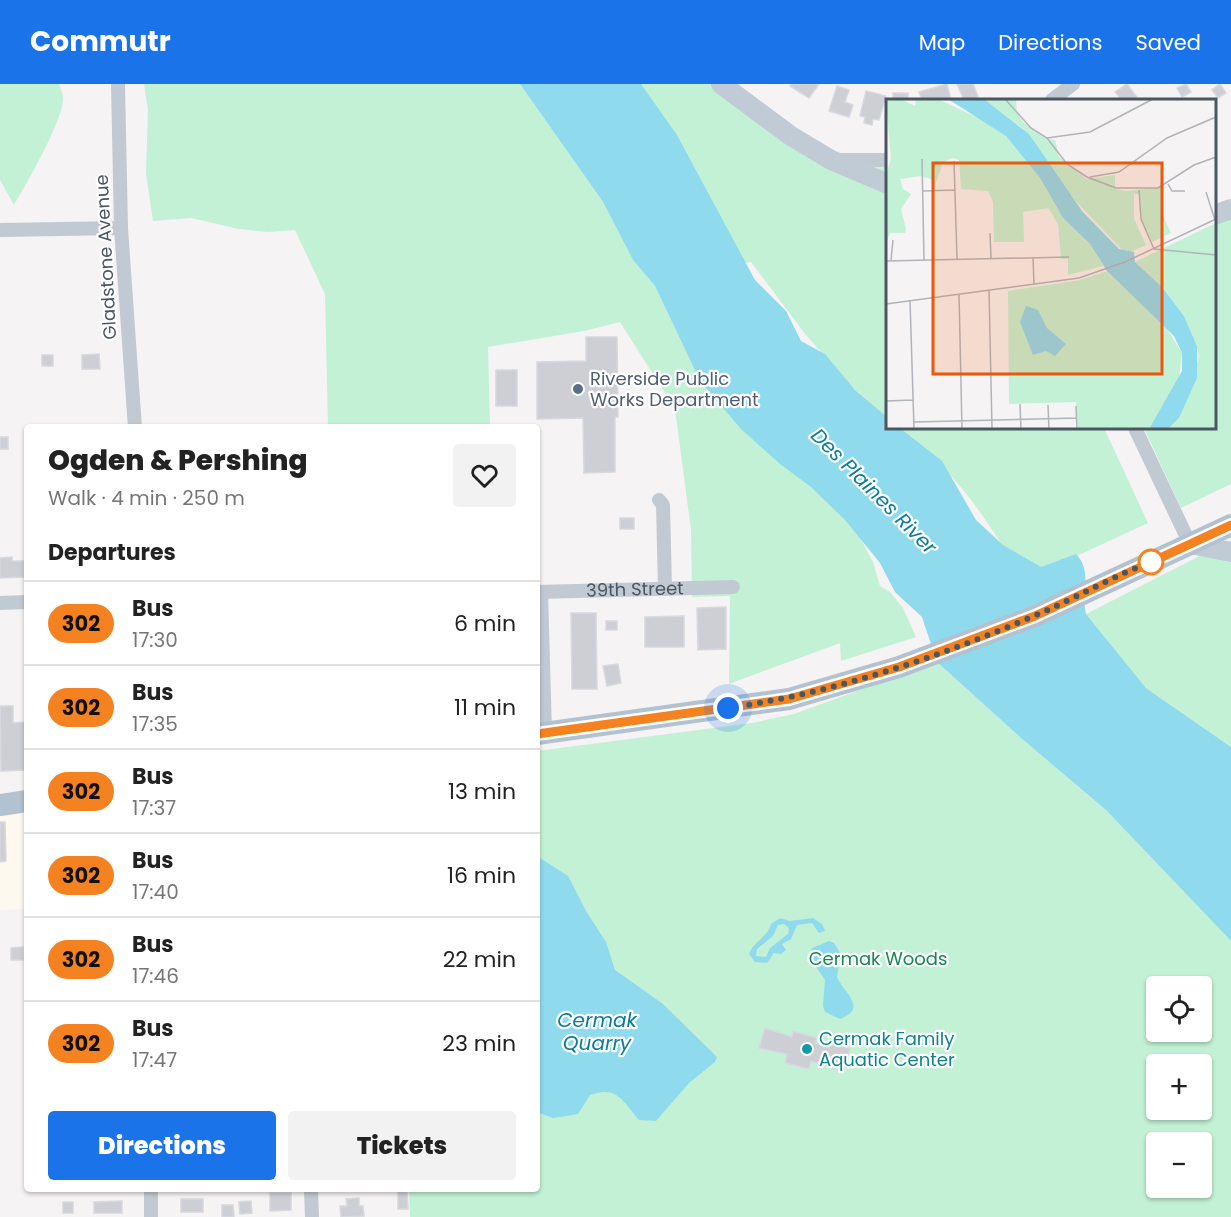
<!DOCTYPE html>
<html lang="en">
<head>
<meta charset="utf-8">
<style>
  :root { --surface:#fff; --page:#f2f2f2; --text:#222; --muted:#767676; --line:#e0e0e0; --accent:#1a73e8 }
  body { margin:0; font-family:Poppins,sans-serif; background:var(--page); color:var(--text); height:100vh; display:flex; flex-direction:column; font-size:22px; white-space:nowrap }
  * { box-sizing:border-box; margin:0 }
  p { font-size:20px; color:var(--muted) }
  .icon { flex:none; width:33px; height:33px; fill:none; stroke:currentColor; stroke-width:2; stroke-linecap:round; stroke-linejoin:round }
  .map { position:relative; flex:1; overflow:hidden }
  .side { position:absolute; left:24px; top:340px; width:516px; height:768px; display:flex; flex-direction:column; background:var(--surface); border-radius:6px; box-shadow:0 2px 4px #0004 }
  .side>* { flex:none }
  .badge { padding:0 12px; border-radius:20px; font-size:21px; line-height:39px }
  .tools { position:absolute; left:1146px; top:892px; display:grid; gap:12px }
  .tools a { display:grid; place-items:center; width:66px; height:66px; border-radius:6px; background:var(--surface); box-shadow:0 2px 4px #0004; font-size:30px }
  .you { position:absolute; width:30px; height:30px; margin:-15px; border:4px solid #fff; border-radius:50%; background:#1a73e8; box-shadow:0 0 0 9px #1a73e833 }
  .map>.badge { position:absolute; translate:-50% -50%; box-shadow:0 0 0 3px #fff }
  h2 { padding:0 24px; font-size:22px; line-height:54px }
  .round { display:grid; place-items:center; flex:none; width:63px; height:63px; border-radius:6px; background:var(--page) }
  .head { display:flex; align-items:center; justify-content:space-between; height:102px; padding:0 24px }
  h1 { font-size:28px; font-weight:800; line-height:45px }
  .cta { display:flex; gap:12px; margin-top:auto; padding:12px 24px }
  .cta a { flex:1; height:69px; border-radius:6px; background:var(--accent); color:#fff; font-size:24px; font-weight:800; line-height:69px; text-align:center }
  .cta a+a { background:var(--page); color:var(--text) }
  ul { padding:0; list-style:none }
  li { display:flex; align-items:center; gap:18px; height:84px; padding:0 24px; border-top:2px solid var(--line) }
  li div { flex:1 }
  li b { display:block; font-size:22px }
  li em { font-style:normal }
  li .badge { min-width:66px; font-weight:700; text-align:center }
  header { display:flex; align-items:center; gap:36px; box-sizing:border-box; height:84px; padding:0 30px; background:var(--accent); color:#fff }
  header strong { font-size:28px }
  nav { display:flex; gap:33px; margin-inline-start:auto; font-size:21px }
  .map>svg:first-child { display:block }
  .commercial { fill:#fdf9ef }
  .green { fill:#c3f1d5; fill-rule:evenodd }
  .water { fill:#90daee; fill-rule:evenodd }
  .building { fill:#cdcfd5; stroke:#d7d9de; stroke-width:1.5 }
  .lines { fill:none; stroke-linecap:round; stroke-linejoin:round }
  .street { stroke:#c1cad2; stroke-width:14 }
  .secondary { stroke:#c1cbd6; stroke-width:20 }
  .primary { stroke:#b3c2d1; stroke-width:22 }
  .line-casing { stroke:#fff; stroke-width:14 }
  .line { stroke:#f58220; stroke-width:9 }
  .walk { stroke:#4a5661; stroke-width:6; stroke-dasharray:0 10.8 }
  .service-dot { fill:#5c6f8a; stroke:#fff; stroke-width:2 }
  .stop-dot { fill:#fff; stroke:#f58220; stroke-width:3 }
  .culture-dot { fill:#0f9aa8; stroke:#fff; stroke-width:2 }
  .labels { text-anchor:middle; stroke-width:4.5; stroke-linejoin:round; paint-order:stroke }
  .street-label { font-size:18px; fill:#4a5661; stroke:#fff }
  .service-label { font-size:18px; fill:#4e5e75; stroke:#fff; text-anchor:start }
  .park-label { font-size:18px; fill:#17864f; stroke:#fff }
  .culture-label { font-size:18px; fill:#0d838f; stroke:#fff; text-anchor:start }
  .water-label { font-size:20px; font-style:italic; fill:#0c7c9b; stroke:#fff }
  .inset-road { fill:none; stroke:#b1b4b9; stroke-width:1.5 }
  .view { fill:#e8590c; fill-opacity:0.15; stroke:#e8590c; stroke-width:3 }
  .inset-edge { fill:none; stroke:#4a5661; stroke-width:3 }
</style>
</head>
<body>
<header>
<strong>Commutr</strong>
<nav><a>Map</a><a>Directions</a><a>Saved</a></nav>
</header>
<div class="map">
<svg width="1231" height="1133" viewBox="0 0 1231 1133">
  <rect width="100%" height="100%" fill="#f5f3f3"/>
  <path class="commercial" d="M27,720V825L0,826V723Z"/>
  <path class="green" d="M0,0H59C60,4 63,9 63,14C64,35 26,101 14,121L0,96Z
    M144,0H520L603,118L633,176L655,202L700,297L761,352L855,444L873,478L880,502L890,508L903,524L916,553L841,577L840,559L729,600L730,512L692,513L691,446L675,325L620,238L584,247L488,263L490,343H328L325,210L295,146L267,148L239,145L191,134L153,137L146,90L148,26Z
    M641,0H710L739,23L833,84L887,83V334L852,303L806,251L751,178L745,179Z
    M1231,132V400L1181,424L1144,344H1214L1215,138Z
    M900,344H1104L1148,439L1038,490C1027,482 1010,472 1002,461C974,416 942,376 900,344Z
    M1231,456V663L1146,604L1086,530Z
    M937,578L1021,654L1106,726L1231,857V1133H410L409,1106H537V667L752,639L794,630ZM1156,903H1202V948H1156ZM1156,981H1202V1026H1156ZM1156,1059H1202V1104H1156Z"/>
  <path class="water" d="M520,0H641L677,51L755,196L786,227L801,257L825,270L855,306L887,333L888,344H900L942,377L976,436L1003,461L1041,483L1076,470C1093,488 1081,509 1086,530L1146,604L1231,663V857L1106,726L1021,654L937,578L922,533L895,508L880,479L845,436L811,403L780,380L741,345L700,297L655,202L633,176L603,118Z
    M537,772L568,792L586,827L606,858L615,886L663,920L717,973L715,978L689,999L656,1037L639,1036C623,1017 617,1001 590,1011L578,1030L553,1034L537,1028Z
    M780,834L790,837L813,834L822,840L825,847L819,849L812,839L797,841L791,855L782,860L786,866L781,870L774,869L767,879L755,878L749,870C754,857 768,853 771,840ZM784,840L789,844L788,850L770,864L766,873L756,872L757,865L773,852L778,841Z
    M829,857L834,859L841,870L837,893C843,908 869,924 840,935L825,928L823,922L825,896L810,874L812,864Z"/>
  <path class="building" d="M792,0H819L809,14L790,2Z
    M947,0L951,16H922L919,8Z
    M957,0H973L979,15L964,16Z
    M1127,0L1139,16H1122L1115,8Z
    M1186,0L1191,8L1182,13L1177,4Z
    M1220,0L1226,9L1218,14L1212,6Z
    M837,2L849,6L845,18L853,21L849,33L829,27Z
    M866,7L886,12L879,36L873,35L872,41L864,39L865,33L860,32Z
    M893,9H908V16H893Z
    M586,253H617L618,333H615V388L584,389L583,334L537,335V278L586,277Z
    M99,270L100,285H82V271Z
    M42,271H53V282H42Z
    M496,286H517V322H496Z
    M0,353H8V365H0Z
    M620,434H634V445H620Z
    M12,473V477H24V493L0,494V474Z
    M726,523V565L698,566L697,524Z
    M571,529H596L597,605H572Z
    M684,532V563H645V533Z
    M606,537H617V546H606Z
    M618,580L621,599L607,602L603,582Z
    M0,622H13V639L27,638V686L1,687Z
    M0,738H5L6,777L0,778Z
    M23,863V876H11V864Z
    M765,944L792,953L793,947L817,954L815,959L829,963L830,959L850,964L844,987L811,977L809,985L785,979L787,970L759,964Z
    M398,1106H407L408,1125H398Z
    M270,1109H291V1126L270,1127Z
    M359,1114V1122H363L364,1132L341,1133L340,1122H347L346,1115Z
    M181,1115H203V1128H181Z
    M122,1117V1129H94V1118Z
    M251,1117L252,1129L240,1130L239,1118Z
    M63,1118H73V1129H63Z
    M222,1121H233L234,1133H222Z"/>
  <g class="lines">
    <g class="street">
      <path d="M118,0L121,144L135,344"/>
      <path d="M1052,16L1073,0"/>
      <path d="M839,76H888"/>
      <path d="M0,146L121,144"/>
      <path d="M1135,344L1190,460"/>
      <path d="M659,416L663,421L665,505"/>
      <path id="s1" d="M537,508L733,503"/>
      <path d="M541,508L545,649"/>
      <path d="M0,519L27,518"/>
      <path d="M151,1106V1133"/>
      <path d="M311,1106L312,1133"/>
    </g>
    <path class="secondary" d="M721,0L791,52L831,76L888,100
      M1214,131L1231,125
      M1190,460L1231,468"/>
    <path class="primary" d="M537,650L789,615L899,583L1035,532L1231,441
      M0,721L27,717"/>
  </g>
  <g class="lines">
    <defs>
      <path id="line" d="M537,650L789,615L899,583L1035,532L1231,441"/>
    </defs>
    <use href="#line" class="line-casing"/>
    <use href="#line" class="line"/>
    <path class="walk" d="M728,624C833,609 937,574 1034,532C1074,515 1111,493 1151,478"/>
  </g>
  <circle class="service-dot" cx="578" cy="305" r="6"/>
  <circle class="stop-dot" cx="1151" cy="478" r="12"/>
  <circle class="culture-dot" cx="807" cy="965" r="6"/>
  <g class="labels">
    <g class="street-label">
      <text transform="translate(106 173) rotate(-93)" y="6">Gladstone Avenue</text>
      <text dy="6" stroke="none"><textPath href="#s1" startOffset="98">39th Street</textPath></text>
    </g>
    <g class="service-label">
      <text x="590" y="301">Riverside Public<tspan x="590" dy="21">Works Department</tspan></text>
    </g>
    <g class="park-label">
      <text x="878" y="881">Cermak Woods</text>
    </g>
    <g class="culture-label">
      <text x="819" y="961">Cermak Family<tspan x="819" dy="21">Aquatic Center</tspan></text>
    </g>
    <g class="water-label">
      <text transform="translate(874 407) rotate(45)" y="7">Des Plaines River</text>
      <text x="597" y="943">Cermak<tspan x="597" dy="23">Quarry</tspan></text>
    </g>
  </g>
  <g transform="translate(886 15)">
    <rect width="330" height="330" fill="#f5f3f3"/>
    <path d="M14,0L29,7L30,0H52L101,23L120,37L154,79L177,119L206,147L217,167L182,176V160H175L172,125L162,109L137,113L138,143H108L107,103L102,92L75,90L73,61L67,59L57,63L49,87L45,80L34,77L14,80L17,90L25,95L15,110L20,130L19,134H4L0,144V77L5,59L0,2ZM98,0H130L131,15L137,23L159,39L169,41L173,58L201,80L229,76V90L240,92L277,88L276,115L285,134L266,143L255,119L254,95H248V120L260,146L240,155L185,97L136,29ZM330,124V330H282L293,319L313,258L311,247L298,217L276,188L249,163ZM221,172L281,230L296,254L293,279L263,330H192L190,303L123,305L122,192L194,181Z" fill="#c3f1d5"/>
    <path d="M62,0H98L143,35L196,112L233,150L248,153L249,163L276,188L298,217L311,247V279L293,319L282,330H263L296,272V254L288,237L221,172L204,145L177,119L154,79L120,37ZM140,207L152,211L161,229L180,245L169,257L160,252L147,256L134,223Z" fill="#90daee"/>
    <path class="inset-road" d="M119,0L145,29L161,39L181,65L201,78L230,89H272L308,66L330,58M161,39L204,33L267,0M36,60L38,161M68,62L71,160M204,78L233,73L281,39L330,18M282,85L286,92H299M253,91L255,120L268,150M37,92L69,91M320,93L329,121M104,134L105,159M268,150L330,156M147,159L148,185M5,161L7,141M0,162L183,158M103,191L106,330M73,195L76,330M24,201L28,330M0,205L193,179L239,163L330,120M0,302L27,301M134,305L135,330M162,306L163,330M190,307L191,330M28,323L191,319"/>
    <path class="view" d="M47,64H276V275H47Z"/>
    <rect width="330" height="330" class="inset-edge"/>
  </g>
</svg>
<div class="tools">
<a><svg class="icon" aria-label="locate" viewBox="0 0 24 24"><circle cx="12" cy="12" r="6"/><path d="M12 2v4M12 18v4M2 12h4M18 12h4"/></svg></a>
<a>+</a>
<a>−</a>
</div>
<div class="you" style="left:728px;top:624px"></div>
<section class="side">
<div class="head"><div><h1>Ogden &amp; Pershing</h1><p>Walk · 4 min · 250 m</p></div><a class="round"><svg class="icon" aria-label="heart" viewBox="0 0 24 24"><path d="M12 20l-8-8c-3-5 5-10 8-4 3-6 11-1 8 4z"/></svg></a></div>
<h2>Departures</h2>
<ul>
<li><span class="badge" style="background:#f58220;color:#111">302</span><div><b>Bus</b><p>17:30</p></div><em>6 min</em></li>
<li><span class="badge" style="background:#f58220;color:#111">302</span><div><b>Bus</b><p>17:35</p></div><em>11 min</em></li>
<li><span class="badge" style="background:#f58220;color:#111">302</span><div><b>Bus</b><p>17:37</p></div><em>13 min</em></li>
<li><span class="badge" style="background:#f58220;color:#111">302</span><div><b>Bus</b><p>17:40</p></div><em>16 min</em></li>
<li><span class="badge" style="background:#f58220;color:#111">302</span><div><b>Bus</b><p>17:46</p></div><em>22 min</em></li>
<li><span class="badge" style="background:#f58220;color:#111">302</span><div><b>Bus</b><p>17:47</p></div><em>23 min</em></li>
</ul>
<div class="cta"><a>Directions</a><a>Tickets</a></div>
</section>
</div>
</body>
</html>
